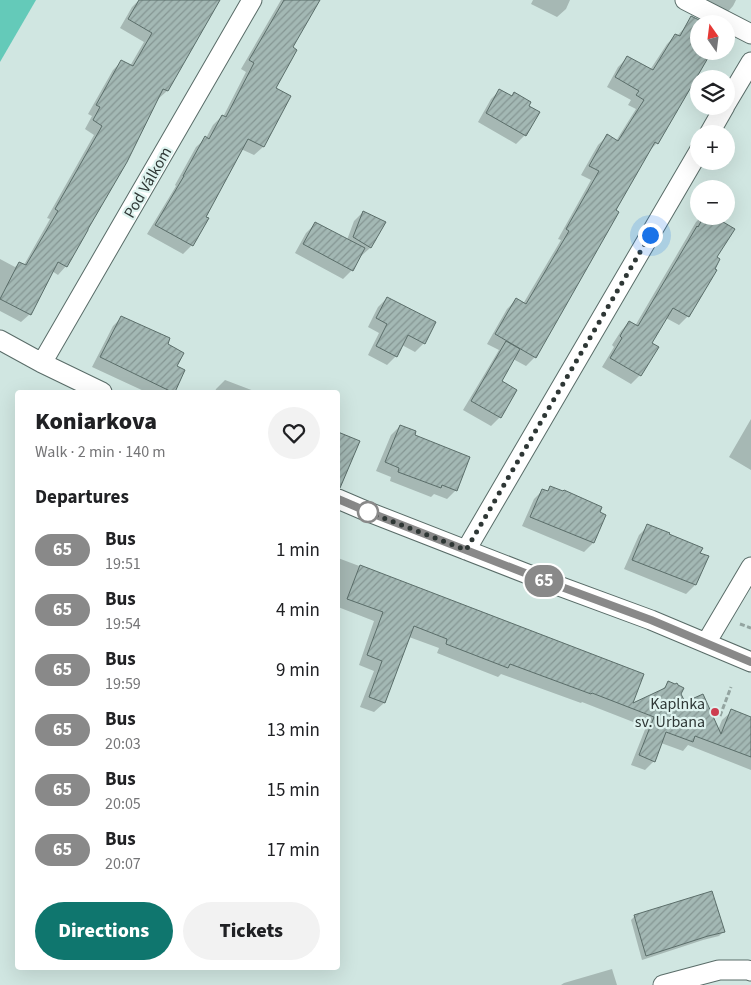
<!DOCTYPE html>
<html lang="en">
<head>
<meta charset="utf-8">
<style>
  :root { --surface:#fff; --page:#f2f2f2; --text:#202124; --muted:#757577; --accent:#0f766e }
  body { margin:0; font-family:"Source Sans 3",sans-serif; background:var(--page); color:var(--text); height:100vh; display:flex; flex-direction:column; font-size:19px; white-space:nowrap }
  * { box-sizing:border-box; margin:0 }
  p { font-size:16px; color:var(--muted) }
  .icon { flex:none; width:28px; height:28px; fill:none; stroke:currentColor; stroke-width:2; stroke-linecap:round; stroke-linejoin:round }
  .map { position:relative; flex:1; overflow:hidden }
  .panel { position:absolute; left:15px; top:390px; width:325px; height:580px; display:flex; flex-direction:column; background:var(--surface); border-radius:5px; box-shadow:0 5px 20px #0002 }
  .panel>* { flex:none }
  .badge { padding:0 10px; border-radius:16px; font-size:18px; line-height:32px }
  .needle { width:32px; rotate:346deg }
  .buttons { position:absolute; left:690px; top:15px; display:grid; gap:10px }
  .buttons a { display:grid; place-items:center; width:45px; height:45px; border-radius:50%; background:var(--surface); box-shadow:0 5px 20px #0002; font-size:25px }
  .you { position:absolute; width:25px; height:25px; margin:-12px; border:4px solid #fff; border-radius:50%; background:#1a73e8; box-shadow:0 0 0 8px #1a73e833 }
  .map>.badge { position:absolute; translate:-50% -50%; box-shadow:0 0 0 2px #fff }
  h2 { padding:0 20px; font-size:19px; line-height:45px }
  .round { display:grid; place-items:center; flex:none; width:52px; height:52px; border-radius:26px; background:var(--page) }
  .headline { display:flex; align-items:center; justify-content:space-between; height:85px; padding:0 20px }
  h1 { font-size:24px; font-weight:800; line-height:38px }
  .cta { display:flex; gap:10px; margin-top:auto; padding:10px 20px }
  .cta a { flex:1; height:58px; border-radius:30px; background:var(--accent); color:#fff; font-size:20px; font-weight:800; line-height:58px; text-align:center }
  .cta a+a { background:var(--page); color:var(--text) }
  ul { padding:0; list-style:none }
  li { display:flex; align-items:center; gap:15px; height:60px; padding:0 20px }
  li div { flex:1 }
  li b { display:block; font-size:19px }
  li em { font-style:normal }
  li .badge { min-width:55px; font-weight:700; text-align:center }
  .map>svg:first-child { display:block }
  .garden { fill:#64cab9 }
  .shadow { fill:#0003 }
  .building { fill:url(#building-hatch); stroke:#5b6e6a }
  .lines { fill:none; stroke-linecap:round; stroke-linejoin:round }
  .minor-casing { stroke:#596c68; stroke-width:21 }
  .path { stroke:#93a4a0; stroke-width:3; stroke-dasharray:5 2.5; stroke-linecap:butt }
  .minor { stroke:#fff; stroke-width:19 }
  .line-casing { stroke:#fff; stroke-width:11 }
  .line { stroke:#898989; stroke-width:8 }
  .walk { stroke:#2e3735; stroke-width:5; stroke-dasharray:0 9 }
  .stop-dot { fill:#fff; stroke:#898989; stroke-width:2.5 }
  .poi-dot { fill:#cd3d4f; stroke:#def3ef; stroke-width:2 }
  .labels { text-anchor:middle; stroke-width:4.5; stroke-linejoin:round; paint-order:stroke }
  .street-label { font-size:16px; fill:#2e3735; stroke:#def3ef }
  .poi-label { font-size:16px; fill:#2e3735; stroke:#def3ef; text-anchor:end }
</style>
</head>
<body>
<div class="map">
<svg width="751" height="985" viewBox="0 0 751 985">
  <defs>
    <pattern id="building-hatch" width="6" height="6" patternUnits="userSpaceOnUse" patternTransform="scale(1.25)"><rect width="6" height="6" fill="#a3b8b4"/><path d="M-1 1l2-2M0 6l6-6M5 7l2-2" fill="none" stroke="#859693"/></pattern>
  </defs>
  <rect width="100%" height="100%" fill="#d0e6e1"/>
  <path class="garden" d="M0,0H36L0,62Z"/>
  <path class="shadow" d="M139,0H219L167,91L158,99L157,98L66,266L58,275L52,271L30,314L21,322L0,311V259L15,267L20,263L24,265L50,219L47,218L94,135L85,129L92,116L88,114L113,70L122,61L130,66L144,42L120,28L132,7Z
    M281,0H319L291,48L274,89L289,97L263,147L254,155L241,149L204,217L207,219L192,245L183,254L147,234L176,186L175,185L196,147L206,138L213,125L222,116L223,117L246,72L241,69Z
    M533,0H570L566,9L557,17L531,4Z
    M696,0H736L733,6L725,15Z
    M688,24L657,143L648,152L535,357L526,366L513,359L501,381L500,417L491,426L463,410L499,350L487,344L507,309L516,300L523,304L561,240L558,239L591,180L581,175L598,145L607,136L616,141L636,109L628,105L631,100L607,87L618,67L627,58L650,70L667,44L676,35L677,36Z
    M500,90L528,106L525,135L516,144L478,122L491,99Z
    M363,212L384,223L370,248L361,256H360L352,270L343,279L295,253L306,233L315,224L347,240L354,221Z
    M702,216H710L716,258L688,316L679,325L666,318L651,343L640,375L631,384L602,367L614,347L612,345L621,331L629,322L635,326L696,222Z
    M387,298L424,343L415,352L402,345L396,356L387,365L368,355L379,333L368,327L378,307Z
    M122,317L166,345L176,367L183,371L174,392H146L92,367L113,326Z
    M225,380L257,392H215L216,389Z
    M751,419V470L729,457Z
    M400,426L413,436L456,490L447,499L434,494L431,497L390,481L391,477L376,471L391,435Z
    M338,433L358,441L340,472L338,471Z
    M550,488L604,515L593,543L584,552L522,526L534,499L543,490L546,492Z
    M648,526L668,535L707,557L695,585L686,594L624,569L639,535Z
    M338,558L399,581L631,705L659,692L669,683L680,694L684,703L718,730L722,720L732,711L751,718V770L688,745L683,751L661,743L654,761L645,770L631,765L646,727L582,702L581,703L501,674L498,677L437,653L439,648L409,637L384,703L374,712L360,707L374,671L359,665L374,621L338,607Z
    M635,916L723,932L719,936L703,940L642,960L631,920Z
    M612,969L617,985H561L564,983Z"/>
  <path class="building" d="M139,0H220L168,91L163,89L127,162L88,229V230L67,267L58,262L31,315L0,299L19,262L26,265L58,211L55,209L102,126L93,120L100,107L96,105L121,60L133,66L152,33L128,19Z
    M284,0H320L293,47L297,50L276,88L291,96L264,147L248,139L206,217L209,218L193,246L155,225L184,176H183L205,136L209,139L222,115L226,117L254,63L249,60Z
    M691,16L699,20V51H712L658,144L655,142L616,210L619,212L536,358L495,334L516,298L526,304L569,231L566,229L599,171L589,166L607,134L618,141L644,100L636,95L639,91L615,77L627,56L653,70L675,34L680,36Z
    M499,89L512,96L514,92L531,102L529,106L540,112L526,136L486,113Z
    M363,211L386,222L371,248L353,237Z
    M704,216H713L735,229L717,257L720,259L715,269L717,270L689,317L673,308L652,343L659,347L641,376L610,358L622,338L620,336L629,321L638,326L697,226L698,227Z
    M315,222L365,248L353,271L303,244Z
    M387,297L436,322L425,344L408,335L397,357L376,346L387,324L376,318Z
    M121,316L170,338L168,344L184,353L177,366L185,370L175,392H172L100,357Z
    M506,341L520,349L502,381L517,390L501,418L471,401Z
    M400,425L416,431L415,435L470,457L457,491L442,485L441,488L398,472L399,468L385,462Z
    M338,432L360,441L340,488H338Z
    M550,486L563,491L564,490L602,507L600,512L606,515L594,543L530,517L542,489L548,491Z
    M647,524L670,533L669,534L703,548L700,553L709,556L696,585L632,560Z
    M360,565L644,674L633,703L665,688L668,681L675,684L677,683L678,685L684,688L681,694L685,702L703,694L721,734L731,709L751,717V757L695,736L693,742L666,732L655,762L639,755L654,717L592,693L591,694L510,664L508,668L446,644L447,639L414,626L385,703L369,697L382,661L367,655L383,612L347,599Z
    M712,891L725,932L708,936L646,956L634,915Z"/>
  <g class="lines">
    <defs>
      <path id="minor" d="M685,0L751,34
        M726,104L751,62
        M709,134L725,106
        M0,340L42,363L102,392
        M42,363L252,0
        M338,499L366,511L548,582L651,620L751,662
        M466,550L699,151
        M706,643L751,567
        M663,985L719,970H748L751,971"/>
    </defs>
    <use href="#minor" class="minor-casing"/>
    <path class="path" d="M740,624L751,628
      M720,716L731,687"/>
    <use href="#minor" class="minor"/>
  </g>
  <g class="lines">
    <defs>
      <path id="line" d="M338,499L366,511L548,582L651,620L751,662"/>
    </defs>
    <use href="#line" class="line-casing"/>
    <use href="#line" class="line"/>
    <path class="walk" d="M368,512L466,550L650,235"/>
  </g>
  <circle class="stop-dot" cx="368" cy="512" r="10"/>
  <circle class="poi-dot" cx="715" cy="712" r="5"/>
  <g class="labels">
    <g class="street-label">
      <text transform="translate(147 182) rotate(-60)" y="6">Pod Válkom</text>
    </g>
    <g class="poi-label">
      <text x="705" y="709">Kaplnka<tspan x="705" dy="18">sv. Urbana</tspan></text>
    </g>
  </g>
</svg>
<div class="buttons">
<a><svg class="needle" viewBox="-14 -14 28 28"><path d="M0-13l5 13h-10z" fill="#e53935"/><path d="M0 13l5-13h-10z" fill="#757577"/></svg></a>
<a><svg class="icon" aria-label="layers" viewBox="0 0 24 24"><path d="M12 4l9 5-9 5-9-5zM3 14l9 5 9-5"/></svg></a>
<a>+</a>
<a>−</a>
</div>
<div class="you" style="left:650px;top:235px"></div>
<b class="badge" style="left:544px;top:581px;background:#898989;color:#fff">65</b>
<section class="panel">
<div class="headline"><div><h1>Koniarkova</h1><p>Walk · 2 min · 140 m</p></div><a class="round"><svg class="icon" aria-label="heart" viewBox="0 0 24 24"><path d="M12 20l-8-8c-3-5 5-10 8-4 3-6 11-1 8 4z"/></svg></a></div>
<h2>Departures</h2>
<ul>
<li><span class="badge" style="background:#898989;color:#fff">65</span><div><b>Bus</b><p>19:51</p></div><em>1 min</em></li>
<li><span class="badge" style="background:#898989;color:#fff">65</span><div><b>Bus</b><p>19:54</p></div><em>4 min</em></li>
<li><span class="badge" style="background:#898989;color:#fff">65</span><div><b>Bus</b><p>19:59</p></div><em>9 min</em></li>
<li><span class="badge" style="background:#898989;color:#fff">65</span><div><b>Bus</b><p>20:03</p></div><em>13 min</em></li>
<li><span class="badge" style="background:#898989;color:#fff">65</span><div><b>Bus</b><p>20:05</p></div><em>15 min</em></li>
<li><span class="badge" style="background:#898989;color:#fff">65</span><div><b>Bus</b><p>20:07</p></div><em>17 min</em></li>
</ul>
<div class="cta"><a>Directions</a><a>Tickets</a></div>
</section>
</div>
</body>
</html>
